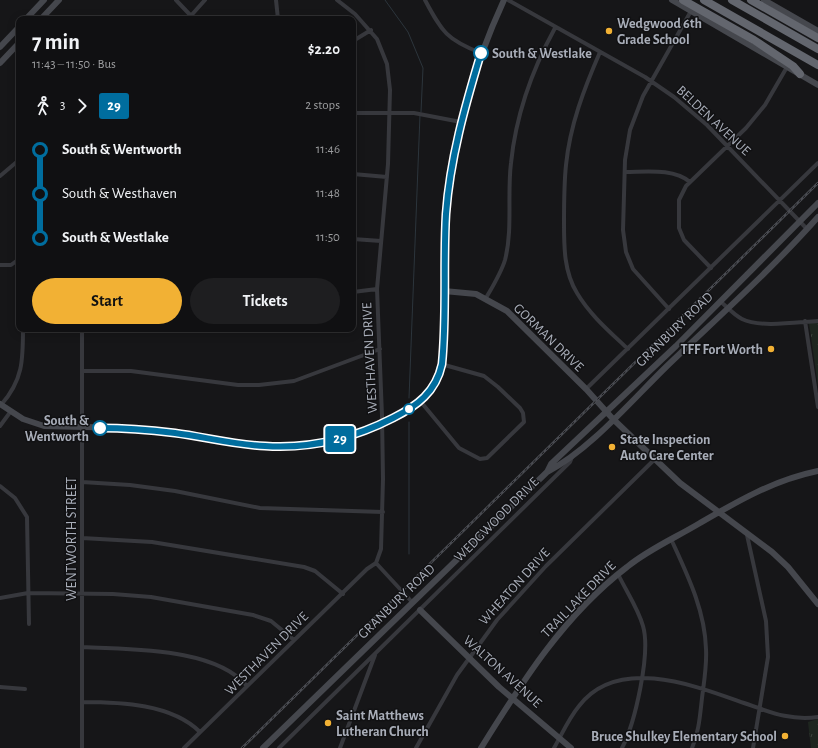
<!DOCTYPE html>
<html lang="en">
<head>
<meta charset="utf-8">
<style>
  :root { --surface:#101012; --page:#1e1e20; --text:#f1f3f6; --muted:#9c9d9f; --line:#303032; --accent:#f2b134 }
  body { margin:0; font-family:"Alegreya Sans",sans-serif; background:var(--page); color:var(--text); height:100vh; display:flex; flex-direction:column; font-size:15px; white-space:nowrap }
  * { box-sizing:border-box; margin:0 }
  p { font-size:13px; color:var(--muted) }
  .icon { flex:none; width:22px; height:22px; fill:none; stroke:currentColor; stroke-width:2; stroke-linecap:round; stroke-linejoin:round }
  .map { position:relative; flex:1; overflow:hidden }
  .panel { position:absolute; left:16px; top:16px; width:340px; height:316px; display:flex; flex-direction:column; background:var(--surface); border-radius:8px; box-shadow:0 2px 10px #0003,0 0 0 1px var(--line) }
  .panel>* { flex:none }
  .badge { padding:0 8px; border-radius:3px; font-size:14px; line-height:26px }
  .map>.badge { position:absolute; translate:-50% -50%; box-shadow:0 0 0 2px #fff }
  .legs { display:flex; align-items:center; gap:6px; height:44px; padding:0 16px; font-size:13px }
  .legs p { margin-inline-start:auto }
  .summary { display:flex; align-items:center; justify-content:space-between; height:68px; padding:0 16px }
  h1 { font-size:22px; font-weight:700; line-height:30px }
  .primary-button { display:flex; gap:8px; margin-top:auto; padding:8px 16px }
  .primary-button a { flex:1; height:46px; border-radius:24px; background:var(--accent); color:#111; font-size:16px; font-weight:700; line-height:46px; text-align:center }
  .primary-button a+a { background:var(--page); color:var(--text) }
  ul { padding:0 16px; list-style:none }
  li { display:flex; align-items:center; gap:14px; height:44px; font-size:15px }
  li i { display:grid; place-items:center; width:6px; height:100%; margin:0 5px; background:currentColor }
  li i::after { content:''; width:10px; height:10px; margin:-5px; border:3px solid; border-radius:50%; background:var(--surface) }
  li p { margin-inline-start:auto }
  li:first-child i { background:linear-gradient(#0000 50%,currentColor 0) }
  li:last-child i { background:linear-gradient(currentColor 50%,#0000 0) }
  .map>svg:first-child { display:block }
  .park { fill:url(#park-tufts) }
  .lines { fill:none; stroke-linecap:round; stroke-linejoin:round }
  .stream { stroke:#2c353c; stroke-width:1 }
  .street { stroke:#37383d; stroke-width:4 }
  .secondary { stroke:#45474d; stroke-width:6 }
  .highway { stroke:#63666e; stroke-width:8 }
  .rail-casing { stroke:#4a4c52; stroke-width:2.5 }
  .rail { stroke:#111113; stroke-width:1; stroke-dasharray:3; stroke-linecap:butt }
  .line-1-casing { stroke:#fff; stroke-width:9 }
  .line-1 { stroke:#006d9e; stroke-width:6 }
  .poi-dot { fill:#f2b134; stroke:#111113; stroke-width:1.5 }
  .stop-1-dot { fill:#fff; stroke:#006d9e; stroke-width:2 }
  .labels { text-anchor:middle; stroke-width:3; stroke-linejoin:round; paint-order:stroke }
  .poi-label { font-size:14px; font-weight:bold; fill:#a8adb8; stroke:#111113; text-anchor:start }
  .stop-label { font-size:14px; font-weight:bold; fill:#a8adb8; stroke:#111113; text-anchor:start }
  .street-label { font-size:14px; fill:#a8adb8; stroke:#111113 }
</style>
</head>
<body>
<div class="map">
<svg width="818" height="748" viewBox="0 0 818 748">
  <defs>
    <pattern id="park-tufts" width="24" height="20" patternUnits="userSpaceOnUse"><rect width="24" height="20" fill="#1e261f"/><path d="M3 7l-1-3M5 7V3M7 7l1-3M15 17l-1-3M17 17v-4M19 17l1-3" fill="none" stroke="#3c433d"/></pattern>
  </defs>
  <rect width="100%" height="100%" fill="#161618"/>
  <path class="park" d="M818,322V385L809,323Z
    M818,719V748H811L808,722Z"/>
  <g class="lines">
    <path class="stream" d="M385,0L408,32L423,68L421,112
      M409,398L420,115
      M409,554V422"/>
    <path class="street" d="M176,0L194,19
      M276,0L278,19
      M425,0C442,32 447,40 481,53
      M508,0L645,77L674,97L707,125L807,229
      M188,19L205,0
      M353,41L371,30
      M600,52C584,89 570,125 566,165C564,184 564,204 564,223C564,247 564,272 577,293C590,315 610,332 628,349
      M353,113H414L461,122
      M625,172C646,172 673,168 690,182
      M353,174L387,177
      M0,176L19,160
      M353,239L381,241
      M0,265H11L19,259
      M711,268L684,240L679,228V200L686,186L746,128L765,105L787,67
      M353,292L377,289
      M486,298C493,286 501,273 505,260C513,229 507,194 511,163C516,114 532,70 555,28
      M720,301C727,307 734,315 742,319C760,328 798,322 818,321
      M669,309L633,269L626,252L623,230L625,160L630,130L643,96L691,11
      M805,321L818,407
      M82,329V748
      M82,371H131L238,385H259L294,381L380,349
      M586,389L818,163
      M421,402L459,448L480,459L487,458L524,422L523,413L520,408L498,387L484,376L441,364
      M1,405C23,380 23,360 23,329
      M0,426L11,411
      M82,482L130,485L175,491L260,508L383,512
      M0,486L15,498L27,517L29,624
      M747,535L766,621L768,657L753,748
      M82,538L152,542L304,567L315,571L343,594
      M671,539C687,574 705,610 706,649C707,665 704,682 702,698C700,715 699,732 692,748
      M376,563L412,602
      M618,574C626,591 638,608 643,626C651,653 635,723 622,748
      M0,598L28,593L113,594L151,597L253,615L271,621L294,640
      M83,647C130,650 214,647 247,686
      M0,687L25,689
      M82,702C121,702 172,704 200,732
      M184,748L367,569L376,563L381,549L383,479L382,416L377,289L388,164L390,90L387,64L377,39L355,14L337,0
      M279,748L570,462L572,457
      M340,748L375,655
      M416,748L457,675L497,620L546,566L655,459
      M554,748C562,734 569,718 579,706C618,655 696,686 744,703C770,712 790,721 818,717"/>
    <path class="secondary" d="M672,0L818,85
      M764,0L818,31
      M26,19L44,0
      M41,19L59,0
      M0,47L19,27
      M0,63L19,43
      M444,291L476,294L507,311L586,389L613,419L680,483L772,552L788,567L818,604
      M0,404L23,419L44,426L125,428L176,433L245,445L297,446L315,444L355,435L371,429L415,406L426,396L434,384L441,364C447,314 441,263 446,213C453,139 473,67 504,0
      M547,472C590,450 632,400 667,366C718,317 771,270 818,217
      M420,610L499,687L571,748
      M263,748L547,472L551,464L676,346L818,203
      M481,748C522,682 564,615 627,567C649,549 675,538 700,523C738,501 774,480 818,471"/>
    <path class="highway" d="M683,0L754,40L793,66L800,74
      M704,0L818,65
      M732,0L818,49
      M751,0L818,38"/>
    <defs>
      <path id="rail" d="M242,748L818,183"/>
    </defs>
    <use href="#rail" class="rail-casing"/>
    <use href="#rail" class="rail"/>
  </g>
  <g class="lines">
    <defs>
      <path id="line-1" d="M100,428C125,428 150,430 175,433C205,437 235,445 265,446C310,449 354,438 393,418C417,406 436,392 442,364C447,314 443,264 446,214C450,159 465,106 481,53"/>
    </defs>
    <use href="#line-1" class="line-1-casing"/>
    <use href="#line-1" class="line-1"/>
  </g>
  <g class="poi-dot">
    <circle cx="609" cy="31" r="4"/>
    <circle cx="771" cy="349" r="4"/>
    <circle cx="612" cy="447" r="4"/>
    <circle cx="328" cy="723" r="4"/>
    <circle cx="785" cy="736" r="4"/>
  </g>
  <g class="stop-1-dot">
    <circle cx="481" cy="53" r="7"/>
    <circle cx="409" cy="409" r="5"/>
    <circle cx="100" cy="428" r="7"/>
  </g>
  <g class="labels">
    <g class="poi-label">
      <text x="617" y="28">Wedgwood 6th<tspan x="617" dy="16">Grade School</tspan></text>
      <text x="763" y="354" text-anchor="end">TFF Fort Worth</text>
      <text x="620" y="444">State Inspection<tspan x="620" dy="16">Auto Care Center</tspan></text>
      <text x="336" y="720">Saint Matthews<tspan x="336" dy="16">Lutheran Church</tspan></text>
      <text x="777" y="741" text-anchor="end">Bruce Shulkey Elementary School</text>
    </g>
    <g class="stop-label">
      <text x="492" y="58">South &amp; Westlake</text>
      <text x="89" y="425" text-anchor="end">South &amp;<tspan x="89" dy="16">Wentworth</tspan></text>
    </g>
    <g class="street-label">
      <text transform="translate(714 120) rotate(43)" y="5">BELDEN AVENUE</text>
      <text transform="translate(674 329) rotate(-44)" y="5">GRANBURY ROAD</text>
      <text transform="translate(549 337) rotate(44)" y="5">GORMAN DRIVE</text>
      <text transform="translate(369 358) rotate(-93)" y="5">WESTHAVEN DRIVE</text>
      <text transform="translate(496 519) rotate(-45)" y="5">WEDGWOOD DRIVE</text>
      <text transform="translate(71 539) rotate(-90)" y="5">WENTWORTH STREET</text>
      <text transform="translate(514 586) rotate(-48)" y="5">WHEATON DRIVE</text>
      <text transform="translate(578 599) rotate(-46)" y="5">TRAIL LAKE DRIVE</text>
      <text transform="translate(396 601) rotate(-44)" y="5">GRANBURY ROAD</text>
      <text transform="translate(266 653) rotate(-45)" y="5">WESTHAVEN DRIVE</text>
      <text transform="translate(503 671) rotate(42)" y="5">WALTON AVENUE</text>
    </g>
  </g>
</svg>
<b class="badge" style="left:340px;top:439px;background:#006d9e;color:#fff">29</b>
<section class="panel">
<div class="summary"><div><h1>7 min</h1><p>11:43 – 11:50 · Bus</p></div><b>$2.20</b></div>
<div class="legs"><svg class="icon" aria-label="walk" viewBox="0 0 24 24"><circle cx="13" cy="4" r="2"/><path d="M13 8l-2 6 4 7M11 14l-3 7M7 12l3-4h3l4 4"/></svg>3<svg class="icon" aria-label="forward" viewBox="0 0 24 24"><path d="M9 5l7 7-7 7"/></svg><b class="badge" style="background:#006d9e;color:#fff">29</b><p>2 stops</p></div>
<ul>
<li><i style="color:#006d9e"></i><b>South &amp; Wentworth</b><p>11:46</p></li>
<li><i style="color:#006d9e"></i><span>South &amp; Westhaven</span><p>11:48</p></li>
<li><i style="color:#006d9e"></i><b>South &amp; Westlake</b><p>11:50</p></li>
</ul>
<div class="primary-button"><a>Start</a><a>Tickets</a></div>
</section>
</div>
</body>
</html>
